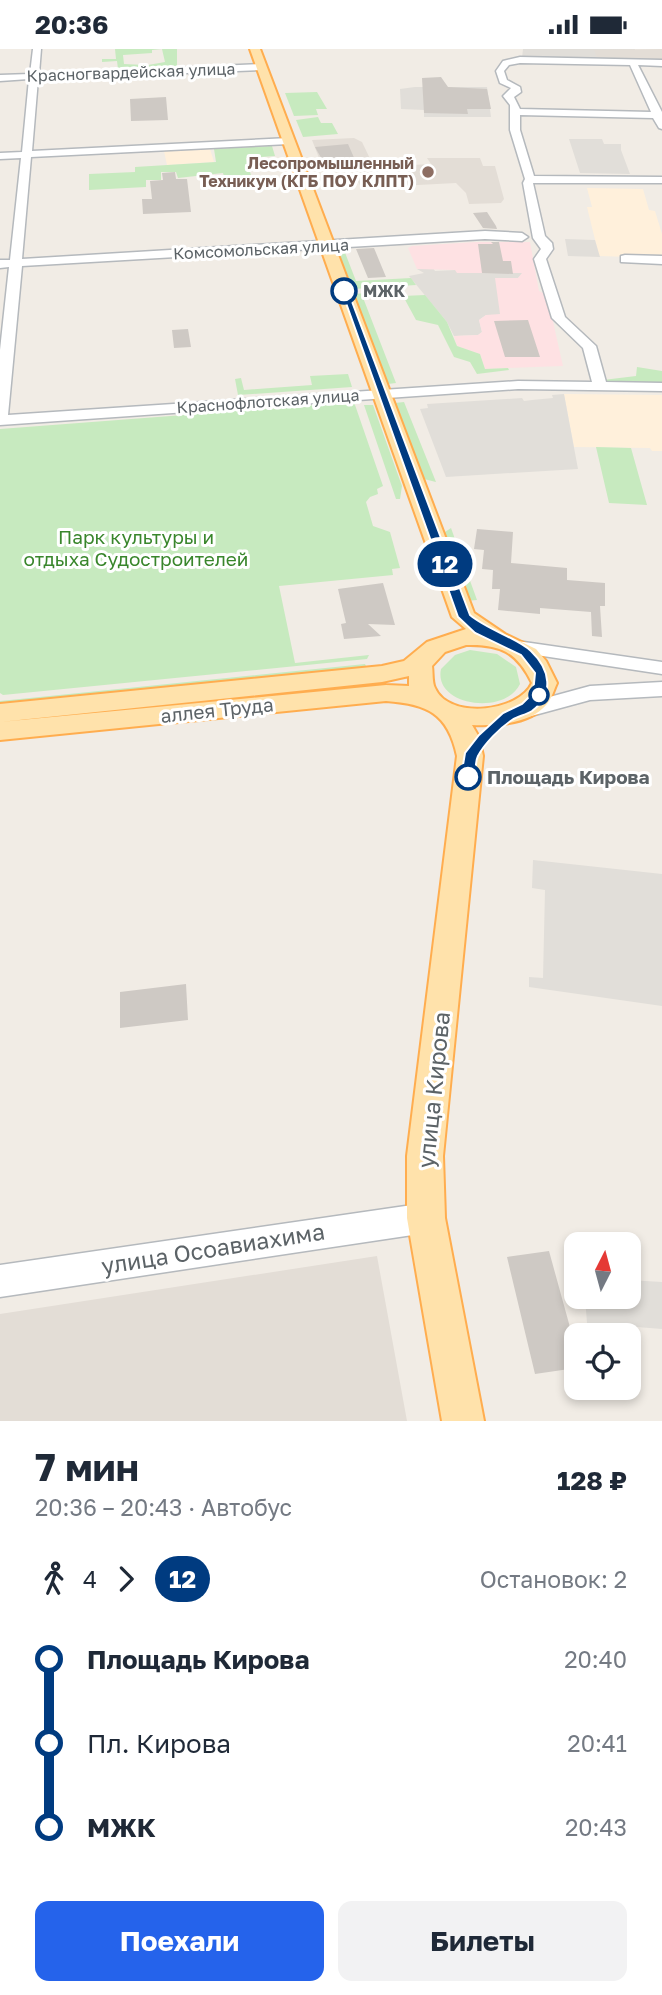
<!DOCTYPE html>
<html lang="ru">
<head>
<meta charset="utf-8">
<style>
  :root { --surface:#fff; --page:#f2f2f3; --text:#1f2937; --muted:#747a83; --accent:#2563eb }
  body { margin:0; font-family:"Golos Text",sans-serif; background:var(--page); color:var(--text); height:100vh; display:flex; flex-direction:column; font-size:26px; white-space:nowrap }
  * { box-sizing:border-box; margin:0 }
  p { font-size:23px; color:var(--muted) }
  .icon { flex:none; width:38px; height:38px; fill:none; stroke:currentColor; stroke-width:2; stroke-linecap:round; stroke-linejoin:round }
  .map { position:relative; height:1372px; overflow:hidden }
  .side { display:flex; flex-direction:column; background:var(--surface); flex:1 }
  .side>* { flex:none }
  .badge { padding:0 14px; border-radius:23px; font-size:24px; line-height:46px }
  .needle { width:46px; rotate:6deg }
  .buttons { position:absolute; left:564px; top:1183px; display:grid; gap:14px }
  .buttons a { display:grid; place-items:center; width:77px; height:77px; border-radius:14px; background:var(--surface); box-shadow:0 4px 10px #0003; font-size:35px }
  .map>.badge { position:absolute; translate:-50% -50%; box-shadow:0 0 0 4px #fff }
  .legs { display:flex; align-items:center; gap:10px; height:77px; padding:0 35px; font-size:23px }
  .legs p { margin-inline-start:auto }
  .summary { display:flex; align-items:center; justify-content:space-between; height:119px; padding:0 35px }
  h1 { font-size:38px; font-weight:700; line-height:52px }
  .button { display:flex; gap:14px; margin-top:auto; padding:14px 35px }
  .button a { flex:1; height:80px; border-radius:14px; background:var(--accent); color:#fff; font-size:28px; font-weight:700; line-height:80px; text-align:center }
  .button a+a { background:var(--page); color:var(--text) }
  ul { padding:0 35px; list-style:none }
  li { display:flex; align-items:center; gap:24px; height:84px; font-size:26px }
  li i { display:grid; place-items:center; width:10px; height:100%; margin:0 9px; background:currentColor }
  li i::after { content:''; width:18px; height:18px; margin:-9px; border:5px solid; border-radius:50%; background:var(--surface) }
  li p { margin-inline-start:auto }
  li:first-child i { background:linear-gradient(#0000 50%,currentColor 0) }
  li:last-child i { background:linear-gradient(currentColor 50%,#0000 0) }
  .status { display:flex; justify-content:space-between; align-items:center; height:49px; padding:0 35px; background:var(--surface); direction:ltr }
  .status svg { height:19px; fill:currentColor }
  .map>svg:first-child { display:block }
  .commercial { fill:#fff0db }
  .industrial { fill:#e1ded9 }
  .education { fill:#e3ddd6 }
  .medical { fill:#fee1e3 }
  .green { fill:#c7eabf }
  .building { fill:#cec9c4 }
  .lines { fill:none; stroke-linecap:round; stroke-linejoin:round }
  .minor-casing { stroke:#b5b9bd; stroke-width:3 }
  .major-casing { stroke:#ffad4f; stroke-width:4 }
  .minor { fill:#fff; fill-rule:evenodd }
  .major { fill:#ffe2ab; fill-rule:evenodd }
  .line-1 { fill:#003b80; stroke:#fff; stroke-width:2 }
  .education-dot { fill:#8d6e63; stroke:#fff; stroke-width:2.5 }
  .stop-1-dot { fill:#fff; stroke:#003b80; stroke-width:3.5 }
  .labels { text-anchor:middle; stroke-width:6; stroke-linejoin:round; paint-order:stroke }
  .far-street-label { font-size:16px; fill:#5c6367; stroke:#fff }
  .far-education-label { font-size:16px; font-weight:bold; fill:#785e54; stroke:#fff; text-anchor:end }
  .far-stop-label { font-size:16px; font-weight:bold; fill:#5c6367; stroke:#fff; text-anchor:start }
  .park-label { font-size:19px; fill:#39862c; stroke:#fff }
  .street-label { font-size:19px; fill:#5c6367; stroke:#fff }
  .stop-label { font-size:19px; font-weight:bold; fill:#5c6367; stroke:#fff; text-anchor:start }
  .near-street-label { font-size:23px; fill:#5c6367; stroke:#fff }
</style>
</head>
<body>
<div class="status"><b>20:36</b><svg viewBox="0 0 49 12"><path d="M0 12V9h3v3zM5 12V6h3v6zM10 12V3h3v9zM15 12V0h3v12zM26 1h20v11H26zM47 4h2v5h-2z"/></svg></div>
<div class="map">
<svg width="662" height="1372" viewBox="0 0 662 1372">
  <rect width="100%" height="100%" fill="#f1ece5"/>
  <path class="commercial" d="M210,100L214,113L167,116L164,102Z
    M587,139L643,140L649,161L655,162L662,185V209L599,207L587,158H592Z
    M564,345L662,346V402H652L650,399L574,398Z"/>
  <path class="industrial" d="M523,0H635V1H595L598,10L522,9Z
    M415,38H487L491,68H424V61L401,60L400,40Z
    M569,90H602L604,95H621V101L630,125L580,124Z
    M565,190L595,191L600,208L568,207Z
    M433,219L435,222L456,221L458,224H523L518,229L501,266H486L479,271L482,283L478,286L454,287L447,273L409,227L424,224L417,220Z
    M564,345L578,420L446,428L420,360L428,359L427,355L522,349L524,352L532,351L553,349L552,346Z
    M533,811L662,825V957L529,938V928L543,929L545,841L532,839Z
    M628,1231L662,1233V1280L587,1274L585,1248H628Z"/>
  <path class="education" d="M662,0V12L598,11L594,1Z
    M354,89L362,93L374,118L431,115L427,109H480L483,117H495L504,150L501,154L469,155L466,144L456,134L361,139L358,132L364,130L359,120L328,121L323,109H319L312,91Z
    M377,1207L407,1372H0V1265Z"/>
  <path class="medical" d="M476,193H530L539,242L547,246L563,317L485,320L480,305L457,297L454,287L478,286L482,283L479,271L486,266L500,265L495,229H518L522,224H457L455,221L417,220L408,199L412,197Z"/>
  <path class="green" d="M115,0H177V18L148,20V16L165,13L162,0L152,1V4L123,6L124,15L144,16L145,20H118L117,12L102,13V10H116Z
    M317,43L327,60H316L318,66L294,67L285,44Z
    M318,68L321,74H332L338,85L303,88L296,71Z
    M272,97L275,107L246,109L253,133L226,134L223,124L178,129L176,123H161V131H146V138L89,141V125L135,123V118L216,113L214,100Z
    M344,201L356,232L411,229L416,236L353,240L338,202Z
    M390,242L362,246L396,334L388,335L354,245Z
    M425,246L447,273L457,297L480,305L485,320L508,319L509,321L477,325L470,313L454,308L438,276L416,271L403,247Z
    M637,318L662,322V335L607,334L603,331L636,327Z
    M348,325L352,338L238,346L235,330L241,329L244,341L312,336L310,327Z
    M354,353L383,437L377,440L378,445L370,448L366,453L373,477L390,483L400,519L392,520L393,526L279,537L295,614L369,606L367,610L3,646L0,644V380Z
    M404,353L436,433L424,430L395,354Z
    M364,356H373L402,437L400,450H396Z
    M596,398L631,399L647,456L609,454Z
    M451,479L477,551L466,552L442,485Z
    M470,601L497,605L516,618L520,635C505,667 433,657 441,620L455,606Z
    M365,615L367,619L0,657V652Z
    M370,634L369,640L0,678V669Z"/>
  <path class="building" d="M441,28L448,38L487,40L491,60H467L468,65L424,64L422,29Z
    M166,48L168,71L131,72L130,50Z
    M348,95L359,120L328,121L315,98Z
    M175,123L176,130H187L191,163L143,165L142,150H152L150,132L163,131L162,124Z
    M487,163L496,177L497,180L483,179L473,164Z
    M491,193H499L503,212H511L513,225L482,224L478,195H493Z
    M374,199L381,216L386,228L368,229L356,200Z
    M528,271L540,308H505L494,272Z
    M188,280L191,298L174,299L172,281Z
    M477,480L513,483L511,514L567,519V531L605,534V557H600L602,588L592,587L591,563L540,559V565L498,561L500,540H492L493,521L482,520L484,501L474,500Z
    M383,534L395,576L368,575L381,587L344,590L341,575L346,574L338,540Z
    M186,935L188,971L120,979V943Z
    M549,1202L576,1300V1319L535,1325L507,1208Z"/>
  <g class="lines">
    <defs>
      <path id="minor" d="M33,0H41L39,25L261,15L265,18L261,21L38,30L32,102L289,89L294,92L289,95L31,108L22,210L485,182L522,184L528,188L522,192L485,190L22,217L8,366L518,332L592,333L583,299L552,269L534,210L541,200L533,189L523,134L525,130L510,81V56L503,47L511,39L500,34L496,22L503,12L520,8L662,11V17L638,16L662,63V80L659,79L653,69L520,66V81L534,127L662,128V134H533L545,187L552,194L553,200L546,210L565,268L596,297L606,333L662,334V342L518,340L0,376V301L9,218L0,219V211H10L21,109L0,110V104L22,103L29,30L0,32V26L30,25ZM520,14L630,16L651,63L520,60L514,48L521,43L520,38L507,31L504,22L509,16Z
        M625,206L662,207V215L621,213V207Z
        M517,592L662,613V625L510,602L507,598L510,594Z
        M662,633V647L590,651L520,670L513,668L510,663L513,658L590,637Z
        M426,1154L437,1159L441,1169L437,1179L426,1184L0,1248V1216Z"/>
      <path id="major" d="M250,0H260L474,564L505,585L536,600L546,612L557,634C554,640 552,649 547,655C531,675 495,677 472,676L479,688L483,707L443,1107L445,1169L484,1372H442L407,1169V1107L457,707C448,664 427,655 386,652L0,691V673L386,636L409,637V627L382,633L0,673V655L382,617L404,612L427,593L466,580L452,568ZM466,596C500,595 517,603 532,634C519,663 449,671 435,639C432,634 433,623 432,617L445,603Z"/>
    </defs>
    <use href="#minor" class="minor-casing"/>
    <use href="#major" class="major-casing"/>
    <use href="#minor" class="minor"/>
    <use href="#major" class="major"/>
  </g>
  <path class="line-1" d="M341,240L348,242L470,566C488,581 517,589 531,602C550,620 555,645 532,662C526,666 518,667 512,671C500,679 485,694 478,707C475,713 476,721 475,728L468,733L461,728L465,704L479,686L503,664L522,655L533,644L535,624L521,606L475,584L458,568Z"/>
  <circle class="education-dot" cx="428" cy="123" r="7"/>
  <g class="stop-1-dot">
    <circle cx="344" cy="242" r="12"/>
    <circle cx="539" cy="646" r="9"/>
    <circle cx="468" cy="728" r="12"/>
  </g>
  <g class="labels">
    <g class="far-street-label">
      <text transform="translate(131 23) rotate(-2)" y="6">Красногвардейская улица</text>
      <text transform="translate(261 200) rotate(-3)" y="6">Комсомольская улица</text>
      <text transform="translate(268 352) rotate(-4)" y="6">Краснофлотская улица</text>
    </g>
    <g class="far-education-label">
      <text x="414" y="120">Лесопромышленный<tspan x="414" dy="18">Техникум (КГБ ПОУ КЛПТ)</tspan></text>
    </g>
    <g class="far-stop-label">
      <text x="363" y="248">МЖК</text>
    </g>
    <g class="park-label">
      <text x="136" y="495">Парк культуры и<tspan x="136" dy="22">отдыха Судостроителей</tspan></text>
    </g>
    <g class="street-label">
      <text transform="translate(217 661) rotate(-6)" y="7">аллея Труда</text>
    </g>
    <g class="stop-label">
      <text x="487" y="735">Площадь Кирова</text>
    </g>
    <g class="near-street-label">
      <text transform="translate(434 1041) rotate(-84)" y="8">улица Кирова</text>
      <text transform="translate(213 1200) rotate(-9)" y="8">улица Осоавиахима</text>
    </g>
  </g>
</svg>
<div class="buttons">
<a><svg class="needle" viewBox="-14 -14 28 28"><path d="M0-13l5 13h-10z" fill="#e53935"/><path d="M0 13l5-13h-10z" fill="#747a83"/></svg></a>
<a><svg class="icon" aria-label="locate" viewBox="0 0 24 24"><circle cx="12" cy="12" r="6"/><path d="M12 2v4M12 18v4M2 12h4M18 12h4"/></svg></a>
</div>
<b class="badge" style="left:445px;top:515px;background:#003b80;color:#fff">12</b>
</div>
<section class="side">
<div class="summary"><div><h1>7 мин</h1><p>20:36 – 20:43 · Автобус</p></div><b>128 ₽</b></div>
<div class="legs"><svg class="icon" aria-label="walk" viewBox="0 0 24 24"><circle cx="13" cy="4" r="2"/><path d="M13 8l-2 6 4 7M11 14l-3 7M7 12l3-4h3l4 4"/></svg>4<svg class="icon" aria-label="forward" viewBox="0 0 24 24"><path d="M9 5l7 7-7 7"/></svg><b class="badge" style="background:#003b80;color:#fff">12</b><p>Остановок: 2</p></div>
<ul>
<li><i style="color:#003b80"></i><b>Площадь Кирова</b><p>20:40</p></li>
<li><i style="color:#003b80"></i><span>Пл. Кирова</span><p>20:41</p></li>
<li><i style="color:#003b80"></i><b>МЖК</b><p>20:43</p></li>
</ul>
<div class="button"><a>Поехали</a><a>Билеты</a></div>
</section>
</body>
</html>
